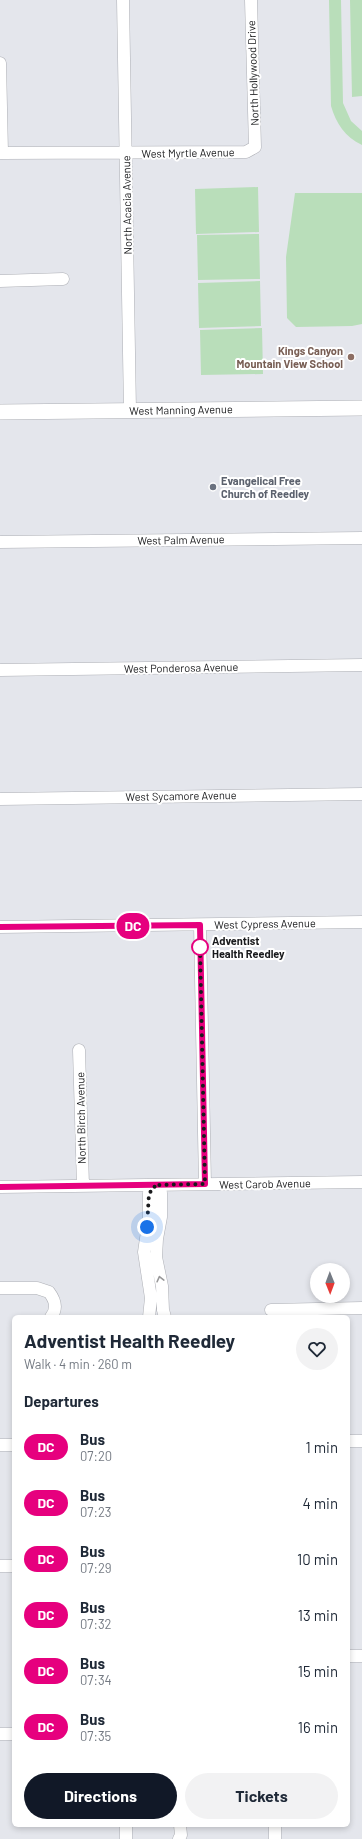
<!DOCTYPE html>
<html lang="en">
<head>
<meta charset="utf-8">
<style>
  :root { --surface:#fff; --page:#f2f2f3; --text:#1f2937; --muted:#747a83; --accent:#111827 }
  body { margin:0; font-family:Barlow,sans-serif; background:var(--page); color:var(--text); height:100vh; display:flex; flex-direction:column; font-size:15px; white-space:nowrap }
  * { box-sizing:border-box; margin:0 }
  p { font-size:13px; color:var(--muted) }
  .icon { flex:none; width:22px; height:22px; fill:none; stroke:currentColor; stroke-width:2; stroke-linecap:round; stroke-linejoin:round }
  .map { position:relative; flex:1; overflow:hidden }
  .drawer { position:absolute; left:12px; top:1315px; width:338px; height:512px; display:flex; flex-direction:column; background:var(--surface); border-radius:6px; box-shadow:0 2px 6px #0003 }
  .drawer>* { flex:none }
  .badge { padding:0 8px; border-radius:13px; font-size:14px; line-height:26px }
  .needle { width:26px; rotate:179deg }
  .fabs { position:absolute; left:310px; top:1263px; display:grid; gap:8px }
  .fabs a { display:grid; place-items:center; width:40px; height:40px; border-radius:50%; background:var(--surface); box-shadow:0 2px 6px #0003; font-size:20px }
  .you { position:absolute; width:20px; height:20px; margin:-10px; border:3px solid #fff; border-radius:50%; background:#1a73e8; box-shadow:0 0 0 6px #1a73e833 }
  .map>.badge { position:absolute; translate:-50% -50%; box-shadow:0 0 0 2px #fff }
  h2 { padding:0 12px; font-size:15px; line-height:36px }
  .round { display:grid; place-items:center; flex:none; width:42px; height:42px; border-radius:21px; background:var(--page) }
  .head { display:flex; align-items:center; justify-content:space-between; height:68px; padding:0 12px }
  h1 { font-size:19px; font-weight:700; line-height:30px }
  .action { display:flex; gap:8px; margin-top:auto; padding:8px 12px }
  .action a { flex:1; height:46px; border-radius:24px; background:var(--accent); color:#fff; font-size:16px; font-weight:700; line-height:46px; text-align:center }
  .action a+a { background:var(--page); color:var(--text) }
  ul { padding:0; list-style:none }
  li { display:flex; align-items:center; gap:12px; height:56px; padding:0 12px }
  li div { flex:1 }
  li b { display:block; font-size:15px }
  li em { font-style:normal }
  li .badge { min-width:44px; font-weight:700; text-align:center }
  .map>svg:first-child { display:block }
  .green { fill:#b9deba }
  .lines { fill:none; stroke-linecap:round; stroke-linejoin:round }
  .minor-casing { stroke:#adafb5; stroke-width:13 }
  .major-casing { stroke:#adafb5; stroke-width:16 }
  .minor { stroke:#fff; stroke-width:12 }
  .major { stroke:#fff; stroke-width:15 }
  .oneway { stroke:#989899 }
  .line-casing { stroke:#fff; stroke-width:9 }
  .line { stroke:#e6007e; stroke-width:6 }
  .walk { stroke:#191a1c; stroke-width:4; stroke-dasharray:0 7.2 }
  .education-dot { fill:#8d6e63; stroke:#fff; stroke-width:1.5 }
  .worship-dot { fill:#6b7280; stroke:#fff; stroke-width:1.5 }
  .stop-dot { fill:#fff; stroke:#e6007e; stroke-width:2 }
  .labels { text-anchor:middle; stroke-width:4; stroke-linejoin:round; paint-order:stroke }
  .street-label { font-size:11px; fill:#191a1c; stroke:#fff }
  .education-label { font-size:11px; font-weight:bold; fill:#785e54; stroke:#fff; text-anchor:end }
  .worship-label { font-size:11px; font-weight:bold; fill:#5b616d; stroke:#fff; text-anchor:start }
  .stop-label { font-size:11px; font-weight:bold; fill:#191a1c; stroke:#fff; text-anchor:start }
</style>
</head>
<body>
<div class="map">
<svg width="362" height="1839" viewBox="0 0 362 1839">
  <rect width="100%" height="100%" fill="#e4e6ec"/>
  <path class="green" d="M329,0H341L343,103L351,121L362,131V145C345,137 336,123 331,106Z
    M350,0H362V96L352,97Z
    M258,187L259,232L196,234L195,189Z
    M295,193H362V324L352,326L296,327L287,318L286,257Z
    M259,234L260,279L198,280L197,235Z
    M260,281L261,326L199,328L198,283Z
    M262,328L263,374L201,375L200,330Z"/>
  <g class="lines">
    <defs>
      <path id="minor" d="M123,0L130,411
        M0,63L2,153
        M0,153C82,152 164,153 246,152L255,147L251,0
        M0,281L63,279
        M0,542L362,538
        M0,670L362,665
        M0,799L362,794
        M200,925L205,1184
        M0,927L362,922
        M79,1050L83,1186
        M154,1185L155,1188L161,1193V1217L157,1239L156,1257L162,1286L163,1310L165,1317
        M0,1187L362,1182
        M0,1288H37L49,1292C55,1300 58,1308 51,1317
        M271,1310L362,1308
        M149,1317L151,1298L144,1252L149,1218V1193L155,1188
        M348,1441H362
        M0,1445H14
        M0,1566H14
        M348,1656H362
        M0,1734H14
        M126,1825V1839
        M275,1825V1839
        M179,1839L181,1835L180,1825"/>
      <path id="major" d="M0,412L362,408"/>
    </defs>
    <use href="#minor" class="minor-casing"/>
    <use href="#major" class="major-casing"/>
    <use href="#minor" class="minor"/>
    <use href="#major" class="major"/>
  </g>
  <defs><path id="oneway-chevron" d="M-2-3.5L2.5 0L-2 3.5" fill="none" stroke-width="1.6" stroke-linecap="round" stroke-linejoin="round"/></defs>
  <use class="oneway" href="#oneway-chevron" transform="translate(160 1279) rotate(-104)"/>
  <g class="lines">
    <defs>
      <path id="line" d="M0,927L200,925L205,1184L0,1187"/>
    </defs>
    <use href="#line" class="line-casing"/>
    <use href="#line" class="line"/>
    <path class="walk" d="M147,1227L149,1193L155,1188L154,1185L205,1184L200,947"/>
  </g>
  <circle class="education-dot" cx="351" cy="357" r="4"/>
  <circle class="worship-dot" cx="213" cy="487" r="4"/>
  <circle class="stop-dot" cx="200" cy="947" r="8"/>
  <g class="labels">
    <g class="street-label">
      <text transform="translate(253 73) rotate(-92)" y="4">North Hollywood Drive</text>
      <text transform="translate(188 153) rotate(-1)" y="4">West Myrtle Avenue</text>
      <text transform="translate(127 205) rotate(-91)" y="4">North Acacia Avenue</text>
      <text transform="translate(181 410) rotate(-1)" y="4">West Manning Avenue</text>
      <text transform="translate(181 540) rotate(-1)" y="4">West Palm Avenue</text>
      <text transform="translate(181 668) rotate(-1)" y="4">West Ponderosa Avenue</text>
      <text transform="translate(181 796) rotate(-1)" y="4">West Sycamore Avenue</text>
      <text transform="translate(265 924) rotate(-1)" y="4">West Cypress Avenue</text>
      <text transform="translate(81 1118) rotate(-91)" y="4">North Birch Avenue</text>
      <text transform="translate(265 1184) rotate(-1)" y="4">West Carob Avenue</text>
    </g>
    <g class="education-label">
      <text x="343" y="355">Kings Canyon<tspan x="343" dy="13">Mountain View School</tspan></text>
    </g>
    <g class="worship-label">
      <text x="221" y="485">Evangelical Free<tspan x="221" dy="13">Church of Reedley</tspan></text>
    </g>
    <g class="stop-label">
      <text x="212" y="945">Adventist<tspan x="212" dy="13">Health Reedley</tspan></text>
    </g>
  </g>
</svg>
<div class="fabs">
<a><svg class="needle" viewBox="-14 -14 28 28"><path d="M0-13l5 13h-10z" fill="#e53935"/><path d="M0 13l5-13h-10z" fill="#747a83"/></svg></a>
</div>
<div class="you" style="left:147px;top:1227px"></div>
<b class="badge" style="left:133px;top:926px;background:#e6007e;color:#fff">DC</b>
<section class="drawer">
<div class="head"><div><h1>Adventist Health Reedley</h1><p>Walk · 4 min · 260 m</p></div><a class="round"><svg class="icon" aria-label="heart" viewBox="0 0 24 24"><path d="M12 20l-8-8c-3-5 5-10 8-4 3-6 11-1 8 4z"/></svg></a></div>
<h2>Departures</h2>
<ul>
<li><span class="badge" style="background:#e6007e;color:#fff">DC</span><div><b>Bus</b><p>07:20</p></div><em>1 min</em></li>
<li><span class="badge" style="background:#e6007e;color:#fff">DC</span><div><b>Bus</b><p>07:23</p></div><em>4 min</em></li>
<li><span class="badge" style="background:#e6007e;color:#fff">DC</span><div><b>Bus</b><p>07:29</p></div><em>10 min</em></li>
<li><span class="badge" style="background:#e6007e;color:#fff">DC</span><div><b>Bus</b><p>07:32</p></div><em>13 min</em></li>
<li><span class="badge" style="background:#e6007e;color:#fff">DC</span><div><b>Bus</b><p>07:34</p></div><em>15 min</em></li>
<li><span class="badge" style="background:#e6007e;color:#fff">DC</span><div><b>Bus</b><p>07:35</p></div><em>16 min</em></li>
</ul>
<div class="action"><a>Directions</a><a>Tickets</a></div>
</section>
</div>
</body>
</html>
